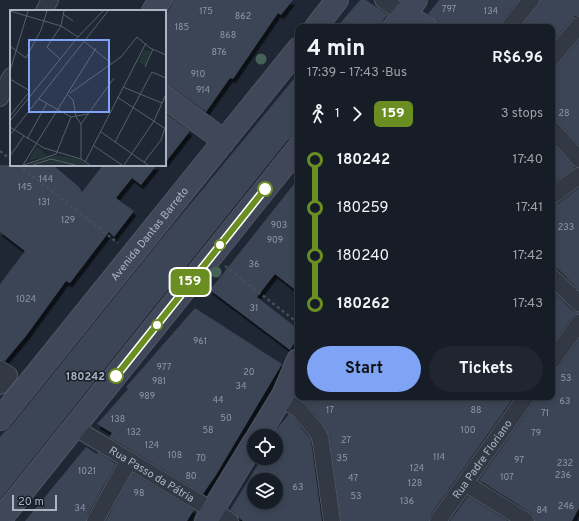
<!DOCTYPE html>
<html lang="en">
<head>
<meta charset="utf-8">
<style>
  :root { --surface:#171d27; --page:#20262f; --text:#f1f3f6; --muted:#9ea2a7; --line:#363b44; --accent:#7fa3f5 }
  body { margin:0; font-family:Overpass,sans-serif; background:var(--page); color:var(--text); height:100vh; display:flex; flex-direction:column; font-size:15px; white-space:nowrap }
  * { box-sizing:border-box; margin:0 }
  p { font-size:13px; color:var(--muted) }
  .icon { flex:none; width:22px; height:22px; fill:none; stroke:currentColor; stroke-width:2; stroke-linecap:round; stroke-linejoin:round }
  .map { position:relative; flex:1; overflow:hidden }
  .side { position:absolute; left:295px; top:24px; width:260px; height:376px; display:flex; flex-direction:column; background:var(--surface); border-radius:8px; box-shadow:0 2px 6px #0003,0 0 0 1px var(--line) }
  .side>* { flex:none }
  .badge { padding:0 8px; border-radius:6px; font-size:14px; line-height:26px }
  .controls { position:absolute; left:247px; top:429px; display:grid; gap:8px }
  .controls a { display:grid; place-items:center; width:36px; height:36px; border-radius:50%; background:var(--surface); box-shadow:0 2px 6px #0003,0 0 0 1px var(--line); font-size:20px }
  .scale { position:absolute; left:12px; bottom:10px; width:45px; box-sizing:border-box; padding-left:4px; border:2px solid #acb3c2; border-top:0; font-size:11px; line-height:14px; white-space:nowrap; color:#acb3c2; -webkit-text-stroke:3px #181e29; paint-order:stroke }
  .map>.badge { position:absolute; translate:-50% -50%; box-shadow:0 0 0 2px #fff }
  .legs { display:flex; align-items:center; gap:6px; height:44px; padding:0 12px; font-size:13px }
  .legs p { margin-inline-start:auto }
  .headline { display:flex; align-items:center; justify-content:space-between; height:68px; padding:0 12px }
  h1 { font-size:22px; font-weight:700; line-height:30px }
  .primary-button { display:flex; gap:8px; margin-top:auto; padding:8px 12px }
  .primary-button a { flex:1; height:46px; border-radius:24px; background:var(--accent); color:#111; font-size:16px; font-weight:700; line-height:46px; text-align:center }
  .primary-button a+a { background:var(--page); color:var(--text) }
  ul { padding:0 12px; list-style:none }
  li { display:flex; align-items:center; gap:14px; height:48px; font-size:15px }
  li i { display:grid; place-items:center; width:6px; height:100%; margin:0 5px; background:currentColor }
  li i::after { content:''; width:10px; height:10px; margin:-5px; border:3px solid; border-radius:50%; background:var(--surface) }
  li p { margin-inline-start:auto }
  li:first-child i { background:linear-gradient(#0000 50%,currentColor 0) }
  li:last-child i { background:linear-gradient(currentColor 50%,#0000 0) }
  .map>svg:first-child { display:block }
  .building { fill:#3b4455; fill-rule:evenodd; filter:url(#shadow) }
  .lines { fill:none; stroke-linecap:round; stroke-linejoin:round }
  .street-casing { stroke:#505663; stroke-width:18 }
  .secondary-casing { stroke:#505663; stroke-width:24 }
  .path { stroke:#405155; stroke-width:2.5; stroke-dasharray:3 3; stroke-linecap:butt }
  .street { stroke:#323945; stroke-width:16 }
  .secondary { stroke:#404758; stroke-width:22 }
  .tree { fill:#466157 }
  .line-1-casing { stroke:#fff; stroke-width:9 }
  .line-1 { stroke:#6b8e23; stroke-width:6 }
  .stop-1-dot { fill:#fff; stroke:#6b8e23; stroke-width:2 }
  .labels { text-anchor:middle; stroke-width:3; stroke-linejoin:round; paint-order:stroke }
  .number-label { font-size:9px; fill:#9097a7 }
  .street-label { font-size:11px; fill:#acb3c2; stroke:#181e29 }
  .stop-label { font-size:11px; font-weight:bold; fill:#acb3c2; stroke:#181e29; text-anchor:end }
  .inset-road { fill:none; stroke:#575f6d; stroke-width:1 }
  .view { fill:#7fa3f5; fill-opacity:0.15; stroke:#7fa3f5; stroke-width:2 }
  .inset-edge { fill:none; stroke:#acb3c2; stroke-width:2 }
</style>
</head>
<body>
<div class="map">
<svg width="579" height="521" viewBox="0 0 579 521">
  <defs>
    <filter id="shadow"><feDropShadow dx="2.5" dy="4.5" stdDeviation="0" flood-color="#0009"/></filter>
  </defs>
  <rect width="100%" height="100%" fill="#1f2734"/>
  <path class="building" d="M172,0H293L281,15L278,13L233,79L230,78L206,112L172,87L165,85V15L171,7Z
    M360,0H366L388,15L384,19L381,27H337Z
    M439,0H519L502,21L500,27H442L436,23L432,17L428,14Z
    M540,0H579V16H575L572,19L552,43V27H521L538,6Z
    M579,40V145L559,123L555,120H552V67H556L559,64Z
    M298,74V132L295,136L288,140L0,500V437L6,430L10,427L158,243Z
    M165,113L190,131L165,163Z
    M552,143L572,165L575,168L552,184Z
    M0,165H53L79,187L82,192L103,165H157L141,185L132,178L116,198L134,211L114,237L109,232L70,283L66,281L26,336L5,361L0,360V284L25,251L0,232Z
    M298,179V292L275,274L257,297L298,329V337L290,350L210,290Z
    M579,188V290L559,270L555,268H552V205L558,204Z
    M552,290L572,310L576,312H579V314L575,315L571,318L552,345Z
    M195,308L282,364L216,475L203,494L109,437L112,433L97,424L128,389L126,387Z
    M579,339V508L572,521H535L534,516L531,513L479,480L534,402L535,397H552V370L556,369L560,366Z
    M305,397H514L430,516L429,521H341L329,435L322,423L306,404L301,400Z
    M289,414L293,417L307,435L311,440L322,521H243L239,518L235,513L230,510L262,458H276V436H273L276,430ZM254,480H276V502H254Z
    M86,447L97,454L98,452L116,464L87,516L86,521H25Z
    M132,473L194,510L187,521H106Z
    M468,496L508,521H450Z"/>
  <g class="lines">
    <defs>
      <g id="street">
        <path d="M383,0L404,14"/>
        <path d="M44,11L50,0"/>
        <path d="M509,27L531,0"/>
        <path d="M552,58L579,25"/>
        <path d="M0,98L11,76"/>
        <path d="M552,129L579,159"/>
        <path d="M552,196L579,176"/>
        <path d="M552,277L579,303"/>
        <path d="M552,361L579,323"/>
        <path d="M0,369L9,375L0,386"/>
        <path d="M281,398L299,410L315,429L320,437L322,450L332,521"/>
        <path id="s1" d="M74,427L230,521"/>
        <path d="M465,483L526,521"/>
        <path d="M95,521L129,460"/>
        <path id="s2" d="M438,521L526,397"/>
      </g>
      <g id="secondary">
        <path d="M153,11L160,0"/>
        <path d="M404,14L425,27"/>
        <path d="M316,27L337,0"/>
        <path d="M394,27L416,0"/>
        <path d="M165,97L224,141"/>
        <path id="s3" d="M0,419L298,49"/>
        <path d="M258,436L283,395L298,360"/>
        <path d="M0,520L298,148"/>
        <path d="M206,521L254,442"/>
      </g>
    </defs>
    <use href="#street" class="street-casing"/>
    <use href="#secondary" class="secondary-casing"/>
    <path class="path" d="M0,151L11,160
      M18,165L118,243
      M225,266L298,323"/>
    <use href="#street" class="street"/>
    <use href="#secondary" class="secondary"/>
  </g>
  <g class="tree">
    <circle cx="261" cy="59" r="5.5"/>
    <circle cx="216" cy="272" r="5.5"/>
  </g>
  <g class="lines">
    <defs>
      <path id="line-1" d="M116,376L265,189"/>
    </defs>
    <use href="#line-1" class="line-1-casing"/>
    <use href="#line-1" class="line-1"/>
  </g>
  <g class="stop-1-dot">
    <circle cx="265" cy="189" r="7"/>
    <circle cx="220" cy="245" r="5"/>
    <circle cx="157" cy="325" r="5"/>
    <circle cx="116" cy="376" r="7"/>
  </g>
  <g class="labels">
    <g class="number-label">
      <text x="449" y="12">797</text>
      <text x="206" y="14">175</text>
      <text x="491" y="14">134</text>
      <text x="243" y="19">862</text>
      <text x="182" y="30">185</text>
      <text x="228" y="38">868</text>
      <text x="219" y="55">876</text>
      <text x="198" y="77">910</text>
      <text x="203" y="93">914</text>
      <text x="564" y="116">28</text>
      <text x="46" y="182">144</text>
      <text x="25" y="190">145</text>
      <text x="44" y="205">131</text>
      <text x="68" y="223">129</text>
      <text x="279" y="228">903</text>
      <text x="566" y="230">233</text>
      <text x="275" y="243">909</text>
      <text x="254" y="267">36</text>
      <text x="26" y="302">1024</text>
      <text x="254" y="311">31</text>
      <text x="200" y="344">961</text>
      <text x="164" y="370">977</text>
      <text x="249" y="375">20</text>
      <text x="566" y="381">53</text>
      <text x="159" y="384">981</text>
      <text x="241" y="389">34</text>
      <text x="147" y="399">989</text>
      <text x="218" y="403">44</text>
      <text x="565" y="404">63</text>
      <text x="330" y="413">17</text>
      <text x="476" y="413">88</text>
      <text x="545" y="416">71</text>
      <text x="226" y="421">50</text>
      <text x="118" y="422">138</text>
      <text x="208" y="433">58</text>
      <text x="468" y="433">100</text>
      <text x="134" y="435">132</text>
      <text x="536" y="436">79</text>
      <text x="346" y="443">27</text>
      <text x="152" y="448">124</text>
      <text x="175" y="458">108</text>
      <text x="439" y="460">114</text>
      <text x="201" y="461">70</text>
      <text x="342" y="461">35</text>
      <text x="519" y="463">97</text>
      <text x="565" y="466">232</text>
      <text x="417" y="471">124</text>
      <text x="87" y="474">1021</text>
      <text x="563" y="478">236</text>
      <text x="191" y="479">80</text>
      <text x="507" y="480">107</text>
      <text x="353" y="481">47</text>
      <text x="415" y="486">128</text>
      <text x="298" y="490">63</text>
      <text x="139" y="496">98</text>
      <text x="356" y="499">53</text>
      <text x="407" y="504">136</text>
      <text x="566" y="509">246</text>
      <text x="80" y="511">34</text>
      <text x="542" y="513">84</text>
    </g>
    <g class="street-label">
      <text dy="4" stroke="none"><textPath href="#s3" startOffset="238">Avenida Dantas Barreto</textPath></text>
      <text dy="4" stroke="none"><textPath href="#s2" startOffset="76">Rua Padre Floriano</textPath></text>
      <text dy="4" stroke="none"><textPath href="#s1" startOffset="91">Rua Passo da Pátria</textPath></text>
    </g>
    <g class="stop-label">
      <text x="105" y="380">180242</text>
    </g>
  </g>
  <g transform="translate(10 10)">
    <rect width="156" height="156" fill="#1f2734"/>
    <path d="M138,40L141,42L135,55L129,52L133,41ZM27,137L38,146L20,150L19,149ZM46,145L69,149L78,155L19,154Z" fill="#243537"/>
    <path class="inset-road" d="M0,1L51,16L68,27M53,4L63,11M75,32L101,53M0,36L16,48L31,20L37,1M50,49L37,37L51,16L54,1M135,57L143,39M0,61L18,1M0,69L20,81L0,106M113,77L152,93M60,83L111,47L127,27L140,38L156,45M58,85L63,90L66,107L71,114M107,87L156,119M29,89L61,107L78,104M0,111L68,27L93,1M71,114L104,68M71,114V149M0,117L34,138L71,149L80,155M91,122L138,155M0,125L98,1M17,129L37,93M105,132L142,62L156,68M84,136L112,155M46,144L61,107M0,146L14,126M75,152L136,33M134,152L151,130L156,115M13,155L86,38M14,155L46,144M23,155L41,149L65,155M114,155L144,111L156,84"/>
    <path class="view" d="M19,30H99V102H19Z"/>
    <rect width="156" height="156" class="inset-edge"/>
  </g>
</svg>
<div class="controls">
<a><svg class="icon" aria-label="locate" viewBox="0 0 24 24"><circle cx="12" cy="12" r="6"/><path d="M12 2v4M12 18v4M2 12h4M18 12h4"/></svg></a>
<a><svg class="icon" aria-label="layers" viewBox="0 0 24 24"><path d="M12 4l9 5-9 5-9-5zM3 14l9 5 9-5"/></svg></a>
</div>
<div class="scale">20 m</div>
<b class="badge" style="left:190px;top:282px;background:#6b8e23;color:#fff">159</b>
<section class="side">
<div class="headline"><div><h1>4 min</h1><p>17:39 – 17:43 · Bus</p></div><b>R$6.96</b></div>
<div class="legs"><svg class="icon" aria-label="walk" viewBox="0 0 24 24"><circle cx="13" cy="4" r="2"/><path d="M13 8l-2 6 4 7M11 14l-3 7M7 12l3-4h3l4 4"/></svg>1<svg class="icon" aria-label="forward" viewBox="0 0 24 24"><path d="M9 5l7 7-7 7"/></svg><b class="badge" style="background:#6b8e23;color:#fff">159</b><p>3 stops</p></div>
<ul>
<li><i style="color:#6b8e23"></i><b>180242</b><p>17:40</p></li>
<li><i style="color:#6b8e23"></i><span>180259</span><p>17:41</p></li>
<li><i style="color:#6b8e23"></i><span>180240</span><p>17:42</p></li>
<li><i style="color:#6b8e23"></i><b>180262</b><p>17:43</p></li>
</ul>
<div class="primary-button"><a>Start</a><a>Tickets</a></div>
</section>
</div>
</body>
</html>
